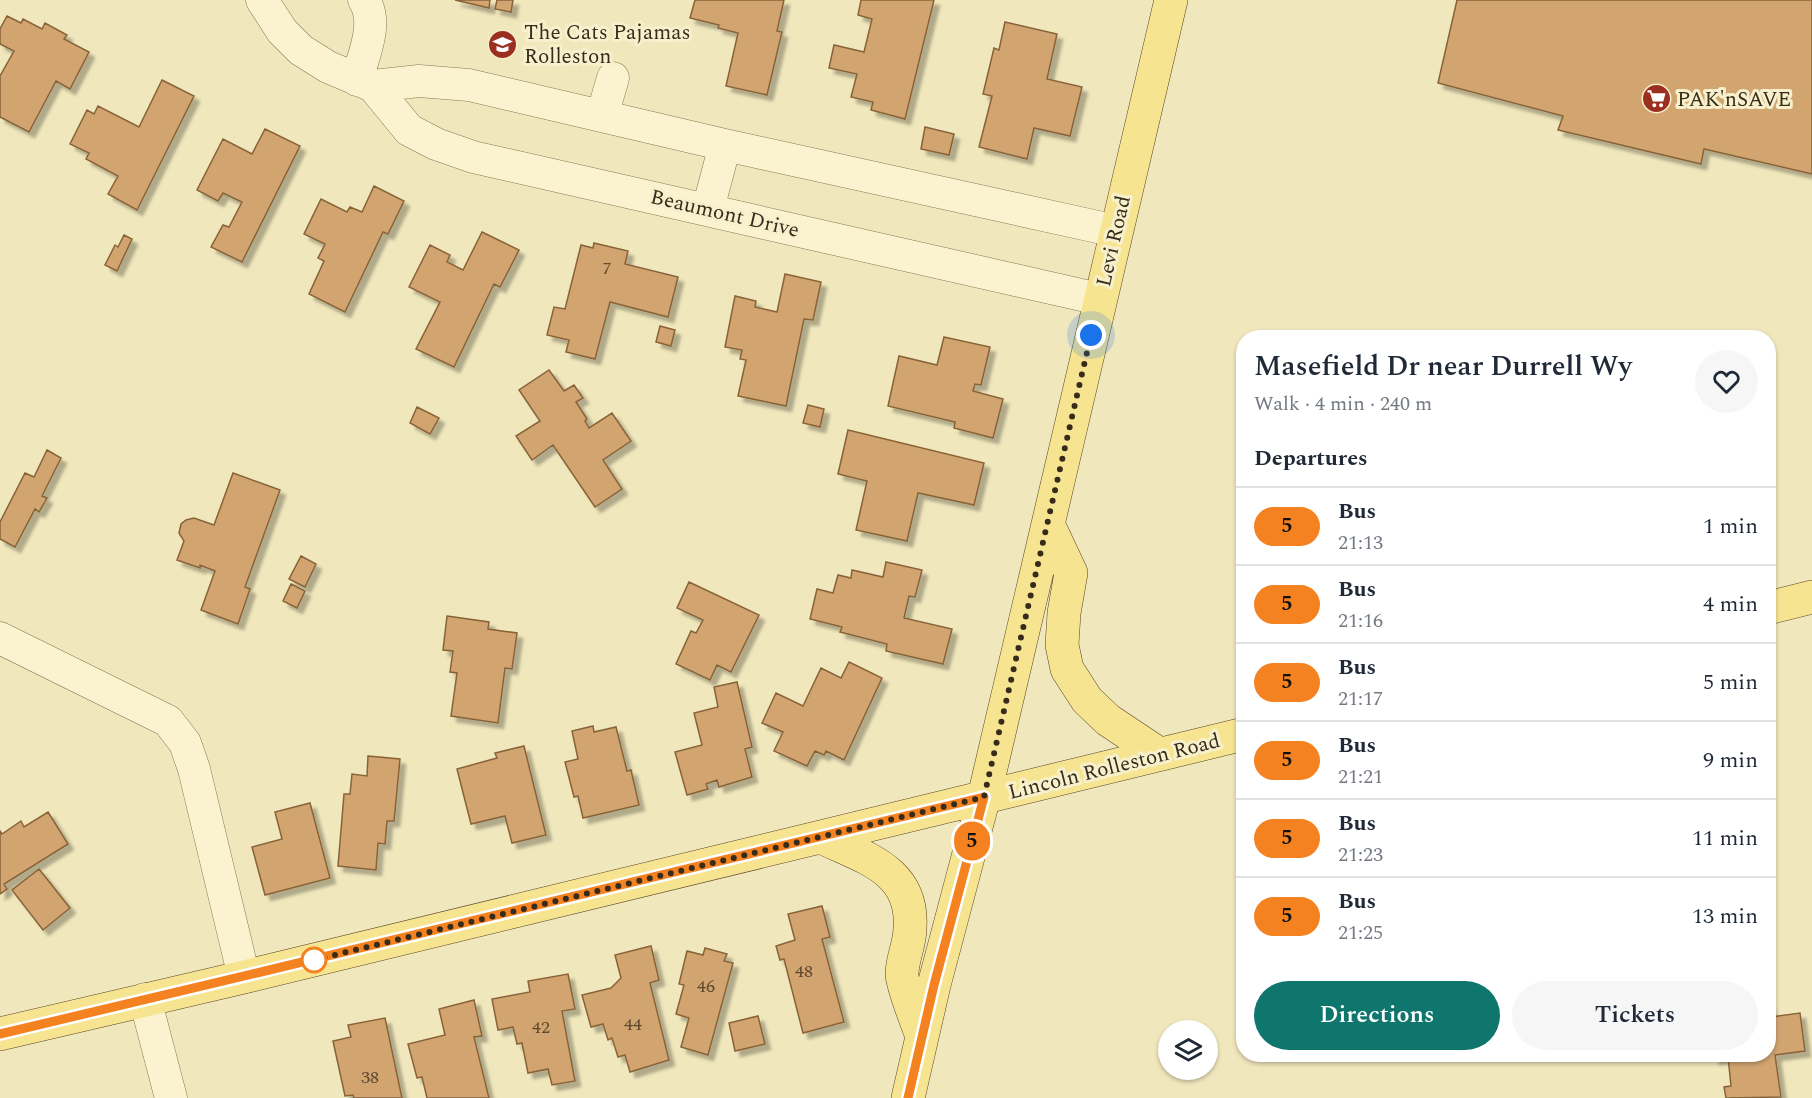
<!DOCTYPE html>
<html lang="en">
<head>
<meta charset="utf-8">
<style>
  :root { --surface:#fff; --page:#f6f6f7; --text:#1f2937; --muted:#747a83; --line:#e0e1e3; --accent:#0f766e }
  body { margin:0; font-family:Spectral,serif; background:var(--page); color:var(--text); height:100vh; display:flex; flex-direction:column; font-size:22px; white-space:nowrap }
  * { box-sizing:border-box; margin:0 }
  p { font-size:20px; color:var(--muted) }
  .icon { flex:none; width:33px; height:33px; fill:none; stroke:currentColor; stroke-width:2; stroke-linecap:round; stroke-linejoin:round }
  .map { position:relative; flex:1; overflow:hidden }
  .details { position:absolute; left:1236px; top:330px; width:540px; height:732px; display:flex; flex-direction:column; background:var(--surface); border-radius:24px; box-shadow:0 2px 4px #0004 }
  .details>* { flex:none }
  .badge { padding:0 12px; border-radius:20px; font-size:21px; line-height:39px }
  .buttons { position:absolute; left:1158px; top:1020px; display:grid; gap:12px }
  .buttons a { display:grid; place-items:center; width:60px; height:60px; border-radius:50%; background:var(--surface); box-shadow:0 2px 4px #0004; font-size:30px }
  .you { position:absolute; width:30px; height:30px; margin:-15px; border:4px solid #fff; border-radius:50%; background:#1a73e8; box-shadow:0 0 0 9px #1a73e833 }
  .map>.badge { position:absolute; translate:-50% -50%; box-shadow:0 0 0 3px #fff }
  h2 { padding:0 18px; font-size:22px; line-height:54px }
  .round { display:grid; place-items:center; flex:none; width:63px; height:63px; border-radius:32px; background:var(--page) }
  .head { display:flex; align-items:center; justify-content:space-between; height:102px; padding:0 18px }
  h1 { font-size:28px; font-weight:600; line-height:45px }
  .action { display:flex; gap:12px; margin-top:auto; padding:12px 18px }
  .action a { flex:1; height:69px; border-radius:36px; background:var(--accent); color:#fff; font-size:24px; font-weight:600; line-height:69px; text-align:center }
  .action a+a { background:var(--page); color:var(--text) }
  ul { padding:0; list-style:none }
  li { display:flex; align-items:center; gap:18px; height:78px; padding:0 18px; border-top:2px solid var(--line) }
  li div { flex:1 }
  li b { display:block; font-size:22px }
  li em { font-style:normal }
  li .badge { min-width:66px; font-weight:700; text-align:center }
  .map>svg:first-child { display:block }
  .building { fill:#d1a470; stroke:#896339; stroke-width:1.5; filter:url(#shadow) }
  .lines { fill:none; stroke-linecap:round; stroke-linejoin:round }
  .minor-casing { stroke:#897755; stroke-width:33 }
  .major-casing { stroke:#56442a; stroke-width:34 }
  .minor { stroke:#fbf3d0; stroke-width:32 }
  .major { stroke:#f7e491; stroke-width:33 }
  .line-casing { stroke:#fff; stroke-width:14 }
  .line { stroke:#f58220; stroke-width:9 }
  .walk { stroke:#372c1b; stroke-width:6; stroke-dasharray:0 10.8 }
  .stop-dot { fill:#fff; stroke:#f58220; stroke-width:3 }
  .labels { text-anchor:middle; stroke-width:6; stroke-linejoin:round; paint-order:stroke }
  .number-label { font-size:18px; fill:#5e4a30 }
  .poi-label { font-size:21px; fill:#372c1b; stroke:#f7f0cc; text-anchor:start }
  .street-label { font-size:21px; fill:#372c1b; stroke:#f7f0cc }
</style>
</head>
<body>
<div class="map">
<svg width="1812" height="1098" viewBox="0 0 1812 1098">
  <defs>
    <filter id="shadow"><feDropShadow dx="5.5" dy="5.5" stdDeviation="1.5" flood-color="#0004"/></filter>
  </defs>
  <rect width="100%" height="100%" fill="#f0e7bc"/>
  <path class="building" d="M455,0H490L489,8Z
    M497,0H513L511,12L495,9Z
    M695,0H784L777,31L782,32L767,95L726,86L738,33L718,28L719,25L690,18Z
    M861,0H934L905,119L871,110L873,102L851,97L857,74L829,68L834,45L864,52L872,19L858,15Z
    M1457,0H1812V174L1704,149L1701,164L1558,130L1563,116L1438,83Z
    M7,16L21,23L23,19L42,29L45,23L67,35L64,39L89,52L70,89L56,81L29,132L0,117V76L14,51L0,44V29Z
    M1005,22L1057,34L1047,79L1082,87L1070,136L1034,128L1027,159L979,147L992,96L983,94L994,48L999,50Z
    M162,80L194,96L137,210L108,194L118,176L86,159L89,153L70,144L87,110L94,114L98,106L139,127Z
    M925,127L954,134L949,155L921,149Z
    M265,129L300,146L242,262L211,247L223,225L229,227L242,202L223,193L218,201L197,190L223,139L252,154Z
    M374,186L404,201L388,234L383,232L345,312L309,294L324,261L318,258L325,244L304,234L321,199L347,212L350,207L362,212Z
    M482,232L519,250L500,287L494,284L454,367L416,349L440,302L409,287L430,245L450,255L447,262L463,270Z
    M124,235L132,239L117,271L105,265L115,245L118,247Z
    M594,243L628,251L625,264L678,277L668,317L610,302L595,359L566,352L569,340L547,335L554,307L565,309L581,245L593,248Z
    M785,274L821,282L813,320L804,319L786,406L738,396L746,360L740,359L742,350L725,347L735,296L756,301L755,307L777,312Z
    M660,326L675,330L671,346L656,342Z
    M944,337L990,347L981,385L975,384L973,391L1003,399L993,438L954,428L955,422L888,406L899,356L937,365Z
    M549,370L564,391L574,385L583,398L576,402L587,419L585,421L589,428L612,413L631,441L603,460L622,489L595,507L553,445L532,460L516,436L540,421L519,390Z
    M808,405L824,409L820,427L803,423Z
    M417,407L439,418L430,434L410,423Z
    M848,430L984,463L974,505L918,493L907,541L856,530L867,481L838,474Z
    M47,450L61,458L42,496L47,498L39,512L35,509L15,547L0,539V522L25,473L34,477Z
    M233,473L280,490L245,587L250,589L238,624L201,610L215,571L200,565V568L177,560L184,541L179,533L181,524L186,520L194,518L214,525Z
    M301,556L316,564L305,587L289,579Z
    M886,562L922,570L915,597L909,596L904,618L952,629L943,664L886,651L887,644L840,632L842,627L810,619L817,589L833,593L838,575L851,578L852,570L883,577Z
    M689,582L759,615L731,672L717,665L710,680L676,664L691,631L696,633L703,620L677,608Z
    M291,584L305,591L297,608L283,601Z
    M447,616L489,622L488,629L517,633L512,669L505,668L498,723L451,716L457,673L450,672L453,651L443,650Z
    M849,662L882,678L844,760L826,751L824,755L815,751L807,766L774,751L783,732L762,723L776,693L803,706L821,668L841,678Z
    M737,682L752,747L745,749L752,777L719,787L717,780L706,784L708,789L687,795L675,752L702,745L694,713L718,707L714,687Z
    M593,726L594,732L616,727L627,771L631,770L639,805L583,818L578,796L574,797L565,762L578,759L572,731Z
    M524,746L546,835L512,843L505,816L471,824L457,769L497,758L495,753Z
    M368,756L400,759L394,821H387L385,844L378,843L376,870L338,866L344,794H350L352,774L367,776Z
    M310,803L330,878L265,895L252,847L282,839L275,812Z
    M48,812L68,844L4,884L7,889L0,894V831L2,834L21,821L24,827Z
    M39,869L70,908L43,930L12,890Z
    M822,906L830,937L822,939L844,1022L803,1033L784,959L780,960L776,946L795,940L788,914Z
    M651,946L659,980L650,983L669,1060L630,1072L625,1055L618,1057L612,1038L608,1040L603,1024L591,1027L582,995L611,988L621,978L615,955Z
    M705,948L727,954L724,961L733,963L708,1055L681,1047L689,1018L676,1014L684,985L679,984L687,951L703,955Z
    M568,974L575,1009L562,1011L575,1081L552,1085L548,1069L528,1073L522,1043L517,1044L513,1027L498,1030L492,999L530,992L528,981Z
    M474,1000L482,1036L474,1037L489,1098H427L422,1077L417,1078L408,1044L445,1035L439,1009Z
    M1769,1003L1771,1017L1800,1013L1805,1051L1775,1055L1781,1097L1726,1098L1724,1087L1731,1086L1728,1057L1714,1059V1054H1768Z
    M758,1016L765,1044L735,1051L729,1023Z
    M385,1018L402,1098H354L353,1095L345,1096L333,1041L351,1037L348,1025Z"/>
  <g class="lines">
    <defs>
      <path id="minor" d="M262,0L282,31L301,50L328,67L373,86L419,81L469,85L725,145L1116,231
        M357,80C363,56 379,23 364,0
        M373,86L409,130L436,144L473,157L1099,299
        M602,116L613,78
        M708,209L725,145
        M0,638L168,721L185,743L194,769L244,977
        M145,999L171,1098"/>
      <path id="major" d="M1048,524L1071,573L1064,613L1062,645L1067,669L1087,700L1108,720L1159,754
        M1768,608L1812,597
        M821,837C865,858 914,870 910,928C910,944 902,959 902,974C902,985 917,1023 922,1036
        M0,1034L244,977L1244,734
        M908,1098L934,985L984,797L1171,0"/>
    </defs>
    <use href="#minor" class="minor-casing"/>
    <use href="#major" class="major-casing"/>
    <use href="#minor" class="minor"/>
    <use href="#major" class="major"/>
  </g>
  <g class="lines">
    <defs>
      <path id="line" d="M0,1034L261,972L984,797L934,985L908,1098"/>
    </defs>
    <use href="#line" class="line-casing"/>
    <use href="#line" class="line"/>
    <path class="walk" d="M314,960L984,797L1091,335"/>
  </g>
  <defs>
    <symbol id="school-disc" viewBox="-11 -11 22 22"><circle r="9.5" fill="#9b3021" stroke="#f7f0cc"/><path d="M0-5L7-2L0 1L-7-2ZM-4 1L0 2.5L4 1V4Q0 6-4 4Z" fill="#fff"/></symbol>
    <symbol id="supermarket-disc" viewBox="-11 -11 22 22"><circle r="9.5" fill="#9b3021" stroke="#f7f0cc"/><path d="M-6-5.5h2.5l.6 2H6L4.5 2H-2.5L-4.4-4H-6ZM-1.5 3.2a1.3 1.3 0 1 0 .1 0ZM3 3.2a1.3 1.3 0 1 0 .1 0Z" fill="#fff"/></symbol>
  </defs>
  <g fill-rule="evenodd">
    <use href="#school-disc" x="486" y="28" width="33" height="33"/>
    <use href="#supermarket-disc" x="1640" y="82" width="33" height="33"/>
  </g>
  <circle class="stop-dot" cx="314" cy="960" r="12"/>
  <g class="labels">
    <g class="number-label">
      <text x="607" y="274">7</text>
      <text x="804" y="977">48</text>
      <text x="706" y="992">46</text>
      <text x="633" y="1030">44</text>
      <text x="541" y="1033">42</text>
      <text x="370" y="1083">38</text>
    </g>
    <g class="poi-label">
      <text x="524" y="39">The Cats Pajamas<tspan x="524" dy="24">Rolleston</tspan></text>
      <text x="1677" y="106">PAK'nSAVE</text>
    </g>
    <g class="street-label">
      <text transform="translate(725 213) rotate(13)" y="7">Beaumont Drive</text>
      <text transform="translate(1113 241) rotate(-77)" y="7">Levi Road</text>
      <text transform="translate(1114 766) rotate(-14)" y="7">Lincoln Rolleston Road</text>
    </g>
  </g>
</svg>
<div class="buttons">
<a><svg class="icon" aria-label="layers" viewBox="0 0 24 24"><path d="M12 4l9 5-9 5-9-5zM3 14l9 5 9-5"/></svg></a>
</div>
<div class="you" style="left:1091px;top:335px"></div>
<b class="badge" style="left:972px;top:841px;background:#f58220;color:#111">5</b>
<section class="details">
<div class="head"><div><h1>Masefield Dr near Durrell Wy</h1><p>Walk · 4 min · 240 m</p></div><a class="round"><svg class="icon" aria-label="heart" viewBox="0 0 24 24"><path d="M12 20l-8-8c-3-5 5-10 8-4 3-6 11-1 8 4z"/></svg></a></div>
<h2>Departures</h2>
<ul>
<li><span class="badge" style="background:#f58220;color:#111">5</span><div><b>Bus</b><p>21:13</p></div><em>1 min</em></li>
<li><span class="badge" style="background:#f58220;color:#111">5</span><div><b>Bus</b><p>21:16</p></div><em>4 min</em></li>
<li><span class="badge" style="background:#f58220;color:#111">5</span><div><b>Bus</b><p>21:17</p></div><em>5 min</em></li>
<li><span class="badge" style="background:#f58220;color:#111">5</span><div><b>Bus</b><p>21:21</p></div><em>9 min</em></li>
<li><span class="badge" style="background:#f58220;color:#111">5</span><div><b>Bus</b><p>21:23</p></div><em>11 min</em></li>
<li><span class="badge" style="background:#f58220;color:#111">5</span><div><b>Bus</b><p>21:25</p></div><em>13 min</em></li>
</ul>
<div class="action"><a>Directions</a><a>Tickets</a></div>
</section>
</div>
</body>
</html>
